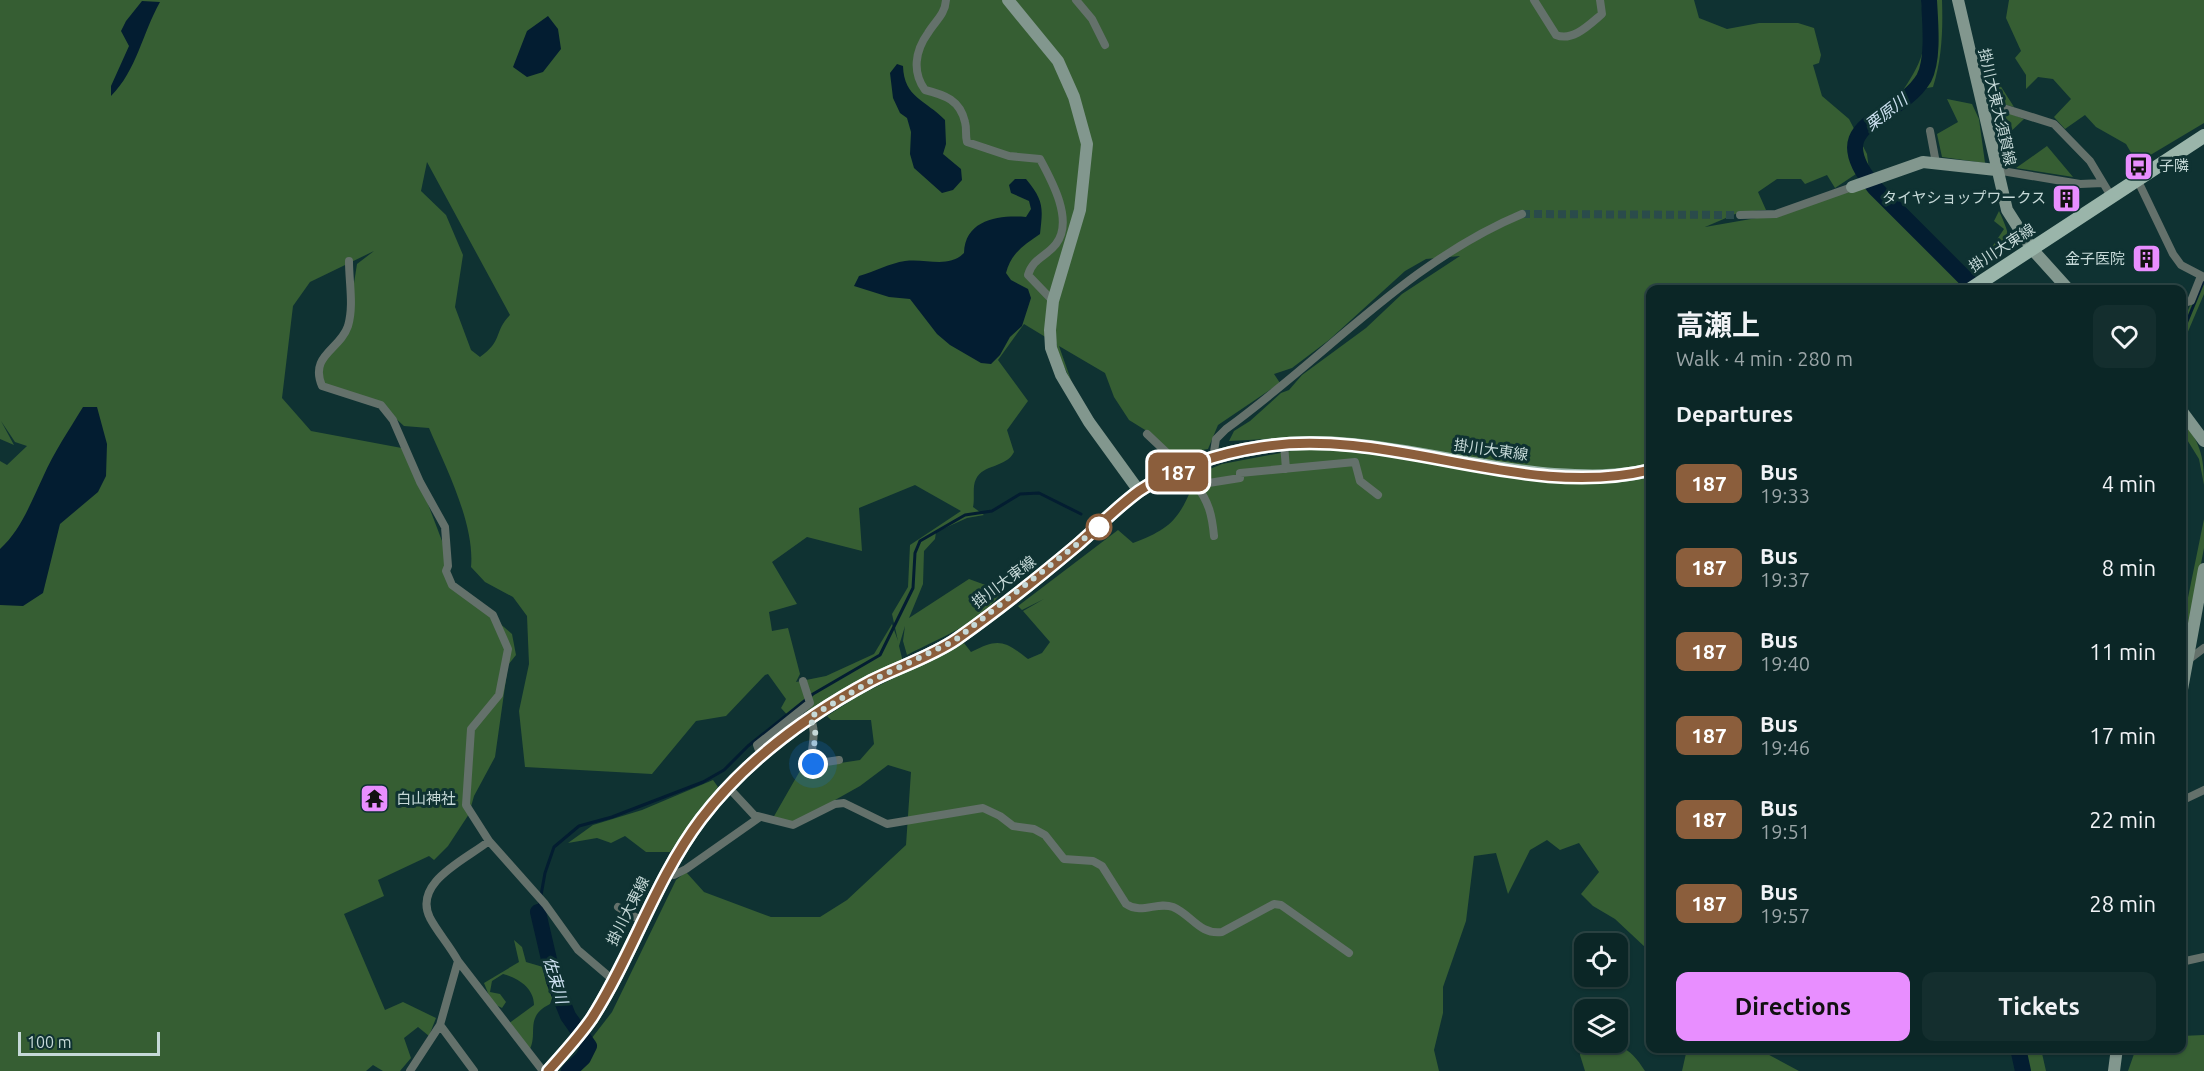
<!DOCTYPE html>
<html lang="en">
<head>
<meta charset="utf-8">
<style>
  :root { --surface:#0b2626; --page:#142e2e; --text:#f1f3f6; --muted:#9aa5a7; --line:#2b4343; --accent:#e88eff }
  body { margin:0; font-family:Ubuntu,"Noto Sans JP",sans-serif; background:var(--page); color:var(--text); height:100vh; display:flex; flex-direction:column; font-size:22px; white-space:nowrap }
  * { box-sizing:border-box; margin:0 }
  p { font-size:20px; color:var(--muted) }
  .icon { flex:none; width:33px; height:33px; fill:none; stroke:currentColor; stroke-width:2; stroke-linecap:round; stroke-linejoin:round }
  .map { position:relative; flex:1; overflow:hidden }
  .side { position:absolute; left:1646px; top:285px; width:540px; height:768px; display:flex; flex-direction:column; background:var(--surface); border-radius:12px; box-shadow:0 2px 4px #0004,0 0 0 2px var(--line) }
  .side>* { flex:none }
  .badge { padding:0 12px; border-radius:9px; font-size:21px; line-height:39px }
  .controls { position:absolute; left:1574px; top:933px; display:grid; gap:12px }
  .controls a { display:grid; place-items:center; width:54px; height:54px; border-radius:12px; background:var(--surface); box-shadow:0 2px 4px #0004,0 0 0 2px var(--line); font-size:30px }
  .scale { position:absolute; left:18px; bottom:15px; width:142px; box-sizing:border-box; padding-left:6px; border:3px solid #c6d9d8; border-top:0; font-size:16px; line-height:21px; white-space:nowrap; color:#c6d9d8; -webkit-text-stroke:4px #0f3232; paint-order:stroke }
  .you { position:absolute; width:30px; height:30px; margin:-15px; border:4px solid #fff; border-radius:50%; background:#1a73e8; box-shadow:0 0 0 9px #1a73e833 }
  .map>.badge { position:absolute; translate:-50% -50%; box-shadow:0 0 0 3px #fff }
  h2 { padding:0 30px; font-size:22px; line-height:54px }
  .round { display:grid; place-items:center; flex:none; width:63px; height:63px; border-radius:12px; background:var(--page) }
  .summary { display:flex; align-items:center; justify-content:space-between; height:102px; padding:0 30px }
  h1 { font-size:28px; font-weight:700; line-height:45px }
  .cta { display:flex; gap:12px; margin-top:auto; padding:12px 30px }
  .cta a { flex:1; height:69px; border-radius:12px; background:var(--accent); color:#111; font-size:24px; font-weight:700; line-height:69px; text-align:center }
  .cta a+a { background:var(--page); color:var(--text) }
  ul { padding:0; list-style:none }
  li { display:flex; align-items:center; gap:18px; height:84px; padding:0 30px }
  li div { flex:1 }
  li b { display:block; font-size:22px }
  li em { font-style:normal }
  li .badge { min-width:66px; font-weight:700; text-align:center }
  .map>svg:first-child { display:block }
  .green { fill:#365e33; fill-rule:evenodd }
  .water { fill:#031d31 }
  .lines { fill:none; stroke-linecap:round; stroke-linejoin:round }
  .stream { stroke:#031d31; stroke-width:3 }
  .river { stroke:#031d31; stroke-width:16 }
  .street-tunnel { stroke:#2a4b4b; stroke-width:8; stroke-dasharray:8 4; stroke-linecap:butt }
  .street { stroke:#64716b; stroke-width:8 }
  .secondary { stroke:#82978e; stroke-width:12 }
  .primary { stroke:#9ab5aa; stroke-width:14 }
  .line-casing { stroke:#fff; stroke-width:14 }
  .line { stroke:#8b5e3c; stroke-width:9 }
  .walk { stroke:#c6d9d8; stroke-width:6; stroke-dasharray:0 10.8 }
  .stop-dot { fill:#fff; stroke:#8b5e3c; stroke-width:3 }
  .labels { text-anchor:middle; stroke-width:6; stroke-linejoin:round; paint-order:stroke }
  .street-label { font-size:15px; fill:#c6d9d8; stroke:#0f3232 }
  .poi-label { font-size:15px; fill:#c6d9d8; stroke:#0f3232; text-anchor:start }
  .water-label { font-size:16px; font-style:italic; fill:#cce0f0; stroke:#0f3232 }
</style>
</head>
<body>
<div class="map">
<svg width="2204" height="1071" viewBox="0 0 2204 1071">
  <rect width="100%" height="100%" fill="#0f3232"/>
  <path class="green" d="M0,0H1694L1699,18L1727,29L1759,23H1798L1814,28L1821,55L1819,63L1813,65L1822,96L1849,119L1867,154L1869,170L1856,174L1835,188L1827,175L1805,184L1801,179H1777L1758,192L1766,210L1740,212L1705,227L1768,216L1865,184L1972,289L1650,290V948H1646L1615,919L1593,906L1581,894L1599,872L1579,843L1560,850L1547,840L1530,850L1508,894L1496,853L1474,856L1466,921L1443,987V1013L1434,1050L1439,1071H561L588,1043L612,1012L676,880L686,872L704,892L771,917H820L847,900L906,845L911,772L888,765L860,786L794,823L773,818L801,769L860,760L874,744L871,720H831L827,716L858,696L964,643L971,652C998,638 1004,640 1028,659L1042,653L1050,642L1023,611L1044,599L1022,610L1018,606L1118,530L1133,543C1167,530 1178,522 1192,487L1238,476L1176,483L1222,464L1296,450L1306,437L1229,441L1234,431L1250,421L1281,393L1289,390L1302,375L1366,328L1402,294L1460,256L1426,259L1405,271L1329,340L1292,368L1274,374L1280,383L1218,425L1208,449L1173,455L1150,433L1129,420L1114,397L1105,373L1059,346L1072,383L1056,350L1057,344L1024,324L998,360L1028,401L1007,430L1014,452C1006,468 983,464 976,479C972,486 975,499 973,507L984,515L967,518L936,532L935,539L924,551L923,584L909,618L969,579L1002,591C982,623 939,638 907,655L903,641L905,626L899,646L903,662L791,719L781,708L786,699L768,674L765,675L726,716L696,721L652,774L525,767L519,711L529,664L527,616L513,597L485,582L471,567C475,524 446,468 429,428L404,426L381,405L322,386V361L347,328L357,264L374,251L310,282L293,306L282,398L311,431L407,449L447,554L446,577L512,634L516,655L508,665L495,757L474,796L469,814L448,846L434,860L429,856L378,880L384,896L344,914L385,1010L403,1002L436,1018L429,1036L418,1027L404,1038L411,1058L400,1071H383L373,1065L366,1071H0V461L7,465L27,446L15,442L1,421L14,445L0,439ZM427,162L510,315C494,331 503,341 480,357L471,350L455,307L463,255L446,215L421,191ZM915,485L961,511L910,545L908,587L892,614L898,641L892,624L874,654L826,676L796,682L800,674L788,628L772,631L769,612L797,604L772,562L807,537L862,551L859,508Z
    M1921,0H1942C1943,30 1942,59 1933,87L1902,92C1928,52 1926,47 1921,0Z
    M2009,0H2204V123L2137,163L2126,144L2096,127L2085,115L2065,129L2054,117L2071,99L2053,79L2038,77L2026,89V75L2015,58L2021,51L2006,18Z
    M1993,74L2014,107L1992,101L1986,78Z
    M1947,99L1972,104L1979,119L1985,163L1942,157L1937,134L1958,122Z
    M1996,108L2024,119L2004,138Z
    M2047,146L2073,177L2016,168Z
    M1999,211C2018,251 2007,247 1976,271L2004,229L1994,221Z
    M2204,276V294L2181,348V325Z
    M2181,419C2200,442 2204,455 2204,485L2199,459L2181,430Z
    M2204,519V548L2181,667V632Z
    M713,780L718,787L670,852H646L625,836L611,843L597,838L568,843L593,825L642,810Z
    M514,940L522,947L526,962L543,967L553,995L550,1004C522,1018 541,1035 527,1054L508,1024L534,1005C534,988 518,978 503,974L492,981L490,992L500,994L506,1002L502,1008L492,1003L484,983L519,962Z
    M2204,1035V1071H2128L2134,1054L2145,1049L2181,1048V1036Z
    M1588,1042C1616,1042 1629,1045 1645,1071H1585L1580,1055L1582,1046Z
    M1687,1049H1758L1799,1071H1682Z
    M2011,1049H2041L2046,1071H2017Z"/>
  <path class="water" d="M142,1L160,2C142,34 137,70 111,96V86L129,46L121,31L126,21Z
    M548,16L558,29L561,49L543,72L527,77L513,67L527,31Z
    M897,64L903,66C904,98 926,100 945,120L946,144L943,154L961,169L962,180L953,190L942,193L914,168L910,154L911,132L907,118L900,113L893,98L890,73Z
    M1015,179H1026C1044,201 1043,207 1040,234C1024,245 1011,253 1006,273L1011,280L1028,289L1031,298L1022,326L1010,337L1000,355L991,364L981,363L950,345L937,334L910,299L889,297L854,286L859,276C874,272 890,263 905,261C926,258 948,269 964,253C965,219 1000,215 1026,217L1031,209L1029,201L1011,193L1009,185Z
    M83,407H97L107,444L106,476L98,492L60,524L43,593L23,606L0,605V549C21,530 31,502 43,477C54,452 69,430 83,407Z"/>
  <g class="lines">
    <path class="stream" d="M2181,336L2204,280
      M538,912L545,873L554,847L579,826L612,817L703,782L724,770L748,746L813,694L880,655L913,588L915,553L920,541L965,515L992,511L1020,494L1039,493L1081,514"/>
    <path class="river" d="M1929,0C1930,21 1934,59 1924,78C1898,122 1818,120 1875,188L1977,290
      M538,912L554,981L568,1016L589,1046L583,1058L569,1071
      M2018,1048L2023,1071"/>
    <path class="street-tunnel" d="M1522,214L1740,215"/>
    <path class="street" d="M946,0C945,15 935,21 928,33C915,51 912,72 925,90C945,95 960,100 965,122C967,129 965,135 967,142L1009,156L1040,159C1052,181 1074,221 1056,244C1046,257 1033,258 1028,275L1053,301
      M1076,0L1092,19L1105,45
      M1534,0L1556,35C1573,42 1590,24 1602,14L1600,0
      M1981,101L2054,124L2090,161L2111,196
      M1930,131L1936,163
      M1996,170L2080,184L2103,183
      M2137,179L2173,254L2181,265L2204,277
      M1740,215L1776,214L1852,187
      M349,261C349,283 354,305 348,326C340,350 309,355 322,386L381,405L393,420L420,482L445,527L448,566L446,571L452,585L493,615L508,649L499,695L471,729L466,805L489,841L545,904L578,950L612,979
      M2181,304L2191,301L2201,276
      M1147,434L1184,469
      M1284,444L1286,469
      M1213,458L1216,439L1226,429C1326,357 1407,262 1522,214
      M1214,536C1212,515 1209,502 1196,485L1240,478V473L1355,462L1360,481L1378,495
      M2188,660L2204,648
      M810,717C819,736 808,751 813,764L839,760
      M761,756L757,745L810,703L803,681
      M728,787L754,815L793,825L835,804L844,803L887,824L983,808L1000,816L1013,826L1034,829L1045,835L1064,859L1093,861L1102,866L1126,904C1142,915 1157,901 1173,907C1192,915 1199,935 1222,932L1274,904L1281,905L1349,953
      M2181,801L2204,790
      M666,873L674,875L686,869L760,817
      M618,907L642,921
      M458,961L543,1071
      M2181,962L2204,957
      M440,1025L474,1071
      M410,1071L440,1025L458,961C450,946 438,933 430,918C412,882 467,859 489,841"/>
    <path class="secondary" d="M1008,0L1058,61L1074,97L1087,144L1080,210L1053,301L1050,330L1051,348L1061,375L1089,422L1139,491
      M1958,0L2007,210L2032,249L2069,290
      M1852,187L1923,162L1996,170
      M2181,410L2204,441
      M2181,695L2204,569
      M2114,1071L2117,1048"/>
    <path class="primary" d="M1969,290L2204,136
      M548,1071C563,1054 579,1037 592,1018C633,954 655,880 701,819C746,760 806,716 871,681C898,667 931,657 957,639C998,610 1038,578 1076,546C1097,528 1117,507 1139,491C1172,468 1221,453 1261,447C1358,431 1457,468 1554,475C1586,477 1619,478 1650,470"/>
  </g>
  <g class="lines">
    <defs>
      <path id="line" d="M548,1071C563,1054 579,1037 592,1018C633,954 655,880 701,819C746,760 806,716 871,681C898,667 931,657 957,639C998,610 1038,578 1076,546C1097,528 1117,507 1139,491C1172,468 1221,453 1261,447C1388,426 1523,501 1650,470"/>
    </defs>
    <use href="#line" class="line-casing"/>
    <use href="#line" class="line"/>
    <path class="walk" d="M813,764L811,760L816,735L810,717L871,681L954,641L1099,527"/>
  </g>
  <defs>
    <symbol id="bus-square" viewBox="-11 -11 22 22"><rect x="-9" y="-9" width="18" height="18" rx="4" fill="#e88eff" stroke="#0f3232"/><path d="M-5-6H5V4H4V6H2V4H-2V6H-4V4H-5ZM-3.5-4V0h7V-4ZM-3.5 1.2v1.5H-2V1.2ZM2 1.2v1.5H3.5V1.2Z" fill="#111"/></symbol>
    <symbol id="building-square" viewBox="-11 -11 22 22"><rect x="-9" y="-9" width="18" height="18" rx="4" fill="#e88eff" stroke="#0f3232"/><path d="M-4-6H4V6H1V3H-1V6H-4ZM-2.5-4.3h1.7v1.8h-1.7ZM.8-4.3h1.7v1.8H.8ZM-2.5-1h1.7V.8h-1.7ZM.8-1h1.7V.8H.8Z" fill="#111"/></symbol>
    <symbol id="temple-square" viewBox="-11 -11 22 22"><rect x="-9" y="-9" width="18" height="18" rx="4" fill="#e88eff" stroke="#0f3232"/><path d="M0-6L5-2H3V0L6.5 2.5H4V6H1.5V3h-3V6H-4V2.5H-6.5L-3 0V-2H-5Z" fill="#111"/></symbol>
  </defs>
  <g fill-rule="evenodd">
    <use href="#bus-square" x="2122" y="150" width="33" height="33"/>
    <use href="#building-square" x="2050" y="182" width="33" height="33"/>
    <use href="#building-square" x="2130" y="242" width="33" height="33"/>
    <use href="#temple-square" x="358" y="782" width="33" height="33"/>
  </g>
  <circle class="stop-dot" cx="1099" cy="527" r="12"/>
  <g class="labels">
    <g class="street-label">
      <text transform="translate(1997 107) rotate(77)" y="5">掛川大東大須賀線</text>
      <text transform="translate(2002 248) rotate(-33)" y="5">掛川大東線</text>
      <text transform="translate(1491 450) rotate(8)" y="5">掛川大東線</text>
      <text transform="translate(1004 582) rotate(-37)" y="5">掛川大東線</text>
      <text transform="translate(628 911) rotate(-63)" y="5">掛川大東線</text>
    </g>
    <g class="poi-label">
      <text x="2159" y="171">子隣</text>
      <text x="2046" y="203" text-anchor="end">タイヤショップワークス</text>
      <text x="2125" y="264" text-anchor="end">金子医院</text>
      <text x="396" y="804">白山神社</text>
    </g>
    <g class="water-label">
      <text transform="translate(1886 112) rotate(-38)" y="6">栗原川</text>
      <text transform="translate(556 980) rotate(73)" y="6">佐束川</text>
    </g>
  </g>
</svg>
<div class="controls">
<a><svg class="icon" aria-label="locate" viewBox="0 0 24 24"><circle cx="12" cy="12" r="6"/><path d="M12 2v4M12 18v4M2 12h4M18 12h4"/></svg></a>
<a><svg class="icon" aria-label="layers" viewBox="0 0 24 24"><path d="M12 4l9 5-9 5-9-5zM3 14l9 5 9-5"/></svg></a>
</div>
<div class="scale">100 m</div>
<div class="you" style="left:813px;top:764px"></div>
<b class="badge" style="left:1178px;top:472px;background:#8b5e3c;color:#fff">187</b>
<section class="side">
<div class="summary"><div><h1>高瀬上</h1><p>Walk · 4 min · 280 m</p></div><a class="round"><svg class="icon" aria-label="heart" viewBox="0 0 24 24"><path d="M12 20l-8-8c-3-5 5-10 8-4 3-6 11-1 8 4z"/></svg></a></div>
<h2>Departures</h2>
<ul>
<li><span class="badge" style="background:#8b5e3c;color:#fff">187</span><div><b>Bus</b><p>19:33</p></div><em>4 min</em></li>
<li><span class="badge" style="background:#8b5e3c;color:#fff">187</span><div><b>Bus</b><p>19:37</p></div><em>8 min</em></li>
<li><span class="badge" style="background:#8b5e3c;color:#fff">187</span><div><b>Bus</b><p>19:40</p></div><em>11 min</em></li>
<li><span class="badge" style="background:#8b5e3c;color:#fff">187</span><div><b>Bus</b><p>19:46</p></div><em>17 min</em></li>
<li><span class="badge" style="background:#8b5e3c;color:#fff">187</span><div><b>Bus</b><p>19:51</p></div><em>22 min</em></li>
<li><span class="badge" style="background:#8b5e3c;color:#fff">187</span><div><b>Bus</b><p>19:57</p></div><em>28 min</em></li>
</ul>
<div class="cta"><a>Directions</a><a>Tickets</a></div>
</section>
</div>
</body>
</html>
